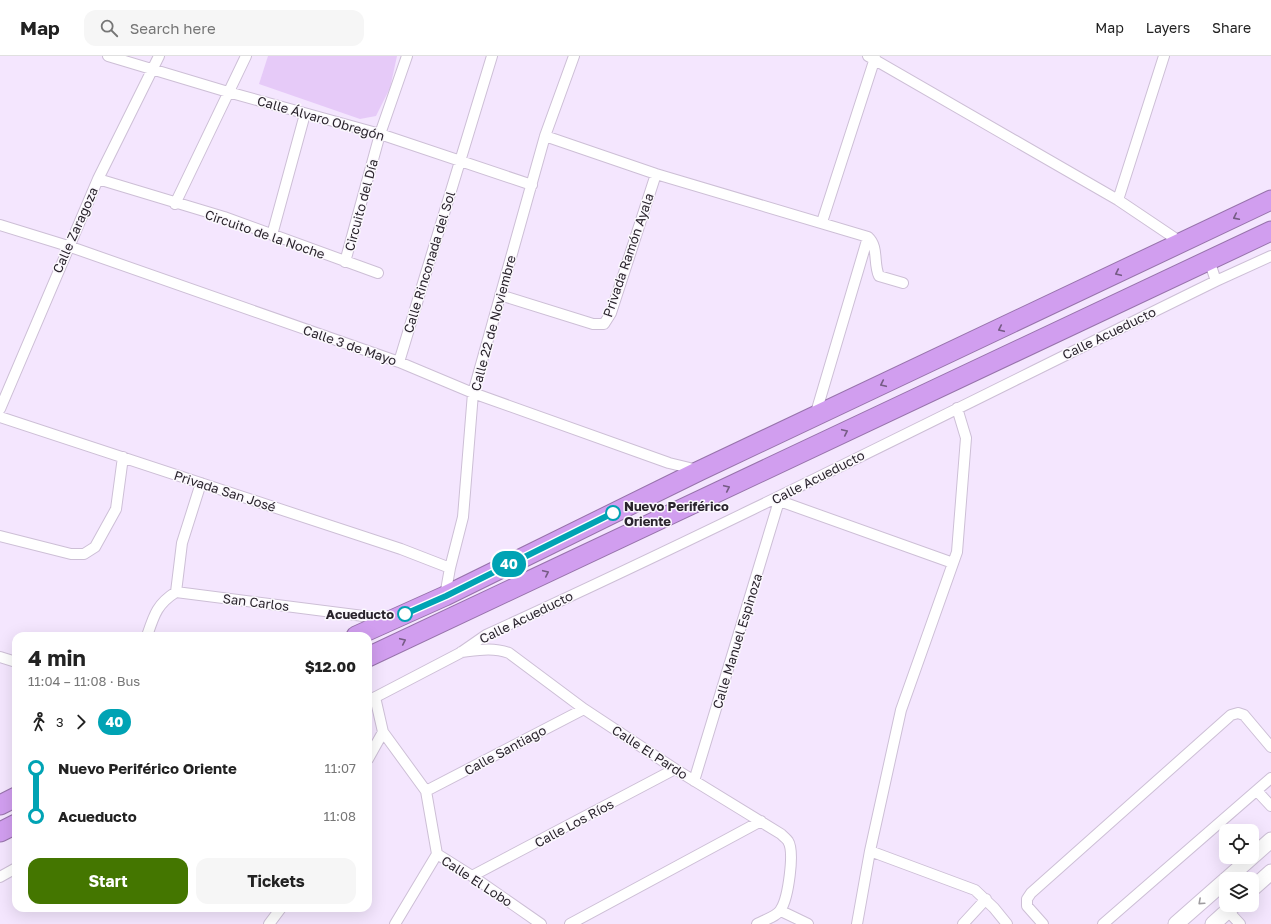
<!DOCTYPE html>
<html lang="en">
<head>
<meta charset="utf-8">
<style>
  :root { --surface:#fff; --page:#f6f6f6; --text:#222; --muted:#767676; --line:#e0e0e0; --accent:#447600 }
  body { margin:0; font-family:"Golos Text",sans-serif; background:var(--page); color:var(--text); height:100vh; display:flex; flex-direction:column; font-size:15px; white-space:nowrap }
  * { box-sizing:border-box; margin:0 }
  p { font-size:13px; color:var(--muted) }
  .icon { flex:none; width:22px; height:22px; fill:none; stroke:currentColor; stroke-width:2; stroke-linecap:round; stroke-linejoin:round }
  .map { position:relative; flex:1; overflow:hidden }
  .sheet { position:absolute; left:12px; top:576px; width:360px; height:280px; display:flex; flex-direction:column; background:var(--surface); border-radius:12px; box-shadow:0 4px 16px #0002 }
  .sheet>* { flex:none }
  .badge { padding:0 8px; border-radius:13px; font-size:14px; line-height:26px }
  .buttons { position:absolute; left:1219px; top:768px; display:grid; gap:8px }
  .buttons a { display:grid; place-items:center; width:40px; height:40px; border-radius:8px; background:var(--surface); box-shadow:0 4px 16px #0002; font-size:20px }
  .map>.badge { position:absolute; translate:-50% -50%; box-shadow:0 0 0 2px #fff }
  .legs { display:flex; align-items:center; gap:6px; height:44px; padding:0 16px; font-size:13px }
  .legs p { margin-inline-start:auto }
  .summary { display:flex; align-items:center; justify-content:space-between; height:68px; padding:0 16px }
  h1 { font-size:22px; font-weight:700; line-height:30px }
  .cta { display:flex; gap:8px; margin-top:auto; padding:8px 16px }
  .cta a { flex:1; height:46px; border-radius:12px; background:var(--accent); color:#fff; font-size:16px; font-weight:700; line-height:46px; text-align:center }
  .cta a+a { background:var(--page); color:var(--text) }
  ul { padding:0 16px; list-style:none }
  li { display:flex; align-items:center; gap:14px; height:48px; font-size:15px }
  li i { display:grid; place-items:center; width:6px; height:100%; margin:0 5px; background:currentColor }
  li i::after { content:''; width:10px; height:10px; margin:-5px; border:3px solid; border-radius:50%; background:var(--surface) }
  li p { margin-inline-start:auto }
  li:first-child i { background:linear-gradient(#0000 50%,currentColor 0) }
  li:last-child i { background:linear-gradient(currentColor 50%,#0000 0) }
  header { display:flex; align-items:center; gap:24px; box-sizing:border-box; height:56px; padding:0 20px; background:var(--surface); border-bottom:1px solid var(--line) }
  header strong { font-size:19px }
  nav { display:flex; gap:22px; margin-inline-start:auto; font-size:14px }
  .search { width:280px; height:36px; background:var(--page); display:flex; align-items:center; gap:10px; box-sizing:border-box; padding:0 14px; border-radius:12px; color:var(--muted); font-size:15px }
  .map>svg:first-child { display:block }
  .green { fill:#e6caf8 }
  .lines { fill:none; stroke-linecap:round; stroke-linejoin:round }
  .street-casing { stroke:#cdbfd6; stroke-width:12 }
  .secondary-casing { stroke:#cdbfd6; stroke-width:17 }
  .highway-casing { stroke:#9773ab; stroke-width:21 }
  .street { stroke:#fff; stroke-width:10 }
  .secondary { stroke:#fff; stroke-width:15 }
  .highway { stroke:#d19eef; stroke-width:19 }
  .oneway { stroke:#755b84 }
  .oneway2 { stroke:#9f9ca0 }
  .line-1-casing { stroke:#fff; stroke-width:9 }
  .line-1 { stroke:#00a3b4; stroke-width:6 }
  .stop-1-dot { fill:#fff; stroke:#00a3b4; stroke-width:2 }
  .labels { text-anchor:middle; stroke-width:3; stroke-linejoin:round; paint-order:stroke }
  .street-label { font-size:13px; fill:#2a242d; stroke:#fbf8fd }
  .stop-label { font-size:13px; font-weight:bold; fill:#2a242d; stroke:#fbf8fd; text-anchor:start }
</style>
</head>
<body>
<header>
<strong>Map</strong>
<div class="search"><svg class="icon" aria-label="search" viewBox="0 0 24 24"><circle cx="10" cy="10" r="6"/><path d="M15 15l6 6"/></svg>Search here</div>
<nav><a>Map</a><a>Layers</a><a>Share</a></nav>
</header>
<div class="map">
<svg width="1271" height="868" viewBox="0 0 1271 868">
  <rect width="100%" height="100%" fill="#f4e6fe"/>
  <path class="green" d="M268,0H397L390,32L376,60L360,63L259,28Z"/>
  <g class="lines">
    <defs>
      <path id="street" d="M108,0L228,36L380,78L532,129
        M868,0L1118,144L1182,187
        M545,80L656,118L868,181C879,191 873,207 879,220L903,227
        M98,123L224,161L378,217
        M1118,144L1164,0
        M175,148L246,0
        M822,166L875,2
        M0,169L68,190L399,306L473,337L669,407L698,414
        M272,179L305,58
        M1209,204L1216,225
        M345,206L380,78L407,0
        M500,239L593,268H604L611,257L656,118
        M399,306L492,0
        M0,353L98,123L159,0
        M815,360L868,181
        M0,361L401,493L450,512
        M774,443L953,507
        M0,480L71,498H84L95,491L116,453L123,401
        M176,536L182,487L201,427
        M445,540L450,512L463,461L473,337L545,80L574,0
        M147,580C154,559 157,548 176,536L387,563
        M461,596C478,594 493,591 509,597L584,653L675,713L781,778C783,780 787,783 788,785C795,796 788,842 781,853C778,860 764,864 757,868
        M0,601L16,606
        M375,641L383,676L426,735L437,798L472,820L541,868
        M368,645L460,597L486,579C732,467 973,344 1216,225L1271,200
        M368,703L383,676
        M694,725L779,445
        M426,735L584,653
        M1257,735L1271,750
        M870,795L975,834L994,852L1007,868
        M472,820L675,713
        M0,821L16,812
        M781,855L808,868
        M1228,855L1240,868
        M269,868L281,852
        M395,868L437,798
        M570,868L761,765
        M857,868L870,795L901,654L957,496L966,382L957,352
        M963,868L986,843
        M1043,868L1027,850V843L1031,837L1231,659L1238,657L1244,659L1271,691
        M1103,868L1271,722"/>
      <path id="secondary" d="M1227,823L1271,784
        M1252,833L1271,816
        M1176,868L1226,824
        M1213,868L1234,849"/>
      <path id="highway" d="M356,580L445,540L699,415L1271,144
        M368,601L1271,175
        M0,749L16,741
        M0,776L16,768"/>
    </defs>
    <use href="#street" class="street-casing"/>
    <use href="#secondary" class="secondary-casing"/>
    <use href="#highway" class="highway-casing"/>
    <use href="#street" class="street"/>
    <use href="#secondary" class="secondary"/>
    <use href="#highway" class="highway"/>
  </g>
  <defs><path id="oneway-chevron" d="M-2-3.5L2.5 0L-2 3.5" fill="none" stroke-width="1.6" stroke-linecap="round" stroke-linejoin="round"/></defs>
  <g class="oneway">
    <use href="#oneway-chevron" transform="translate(1236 161) rotate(154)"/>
    <use href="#oneway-chevron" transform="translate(1118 217) rotate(155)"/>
    <use href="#oneway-chevron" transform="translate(1001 273) rotate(155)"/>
    <use href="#oneway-chevron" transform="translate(883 328) rotate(155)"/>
    <use href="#oneway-chevron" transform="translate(845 376) rotate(-25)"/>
    <use href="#oneway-chevron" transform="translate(727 432) rotate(-25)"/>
    <use href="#oneway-chevron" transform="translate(546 517) rotate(-25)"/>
    <use href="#oneway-chevron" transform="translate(403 585) rotate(-25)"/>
  </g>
  <use class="oneway2" href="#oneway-chevron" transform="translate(1201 846) rotate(138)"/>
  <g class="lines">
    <defs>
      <path id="line-1" d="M405,558L446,540L613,457"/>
    </defs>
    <use href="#line-1" class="line-1-casing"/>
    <use href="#line-1" class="line-1"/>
  </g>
  <g class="stop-1-dot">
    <circle cx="613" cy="457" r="7"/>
    <circle cx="405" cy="558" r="7"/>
  </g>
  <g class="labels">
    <g class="street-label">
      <text transform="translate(321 62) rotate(16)" y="5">Calle Álvaro Obregón</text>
      <text transform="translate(361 149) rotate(-75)" y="5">Circuito del Día</text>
      <text transform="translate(75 174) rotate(-66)" y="5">Calle Zaragoza</text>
      <text transform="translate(265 178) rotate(19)" y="5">Circuito de la Noche</text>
      <text transform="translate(628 199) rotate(-71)" y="5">Privada Ramón Ayala</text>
      <text transform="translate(429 206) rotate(-73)" y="5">Calle Rinconada del Sol</text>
      <text transform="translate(493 267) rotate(-75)" y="5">Calle 22 de Noviembre</text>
      <text transform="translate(1109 277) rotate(-26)" y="5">Calle Acueducto</text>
      <text transform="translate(350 289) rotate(19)" y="5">Calle 3 de Mayo</text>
      <text transform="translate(818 421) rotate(-27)" y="5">Calle Acueducto</text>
      <text transform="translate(225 435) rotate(18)" y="5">Privada San José</text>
      <text transform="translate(256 546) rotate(7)" y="5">San Carlos</text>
      <text transform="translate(526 561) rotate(-26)" y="5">Calle Acueducto</text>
      <text transform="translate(737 585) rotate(-73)" y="5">Calle Manuel Espinoza</text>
      <text transform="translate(505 694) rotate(-28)" y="5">Calle Santiago</text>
      <text transform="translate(650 696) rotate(33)" y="5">Calle El Pardo</text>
      <text transform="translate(574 767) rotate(-28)" y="5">Calle Los Ríos</text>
      <text transform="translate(477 825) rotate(33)" y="5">Calle El Lobo</text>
    </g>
    <g class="stop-label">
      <text x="624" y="455">Nuevo Periférico<tspan x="624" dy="15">Oriente</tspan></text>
      <text x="394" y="563" text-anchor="end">Acueducto</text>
    </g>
  </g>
</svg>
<div class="buttons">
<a><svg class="icon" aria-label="locate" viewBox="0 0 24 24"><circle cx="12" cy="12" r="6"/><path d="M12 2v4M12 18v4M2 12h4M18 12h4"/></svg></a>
<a><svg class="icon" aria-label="layers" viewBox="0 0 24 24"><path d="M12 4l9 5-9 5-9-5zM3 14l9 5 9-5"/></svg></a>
</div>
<b class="badge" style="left:509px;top:508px;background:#00a3b4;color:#fff">40</b>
<section class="sheet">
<div class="summary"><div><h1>4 min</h1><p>11:04 – 11:08 · Bus</p></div><b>$12.00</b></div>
<div class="legs"><svg class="icon" aria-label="walk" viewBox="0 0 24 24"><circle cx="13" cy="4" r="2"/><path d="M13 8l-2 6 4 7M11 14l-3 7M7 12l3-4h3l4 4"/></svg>3<svg class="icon" aria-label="forward" viewBox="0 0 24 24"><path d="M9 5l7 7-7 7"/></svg><b class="badge" style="background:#00a3b4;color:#fff">40</b></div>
<ul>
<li><i style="color:#00a3b4"></i><b>Nuevo Periférico Oriente</b><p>11:07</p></li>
<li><i style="color:#00a3b4"></i><b>Acueducto</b><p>11:08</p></li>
</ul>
<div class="cta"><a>Start</a><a>Tickets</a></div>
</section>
</div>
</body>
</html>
